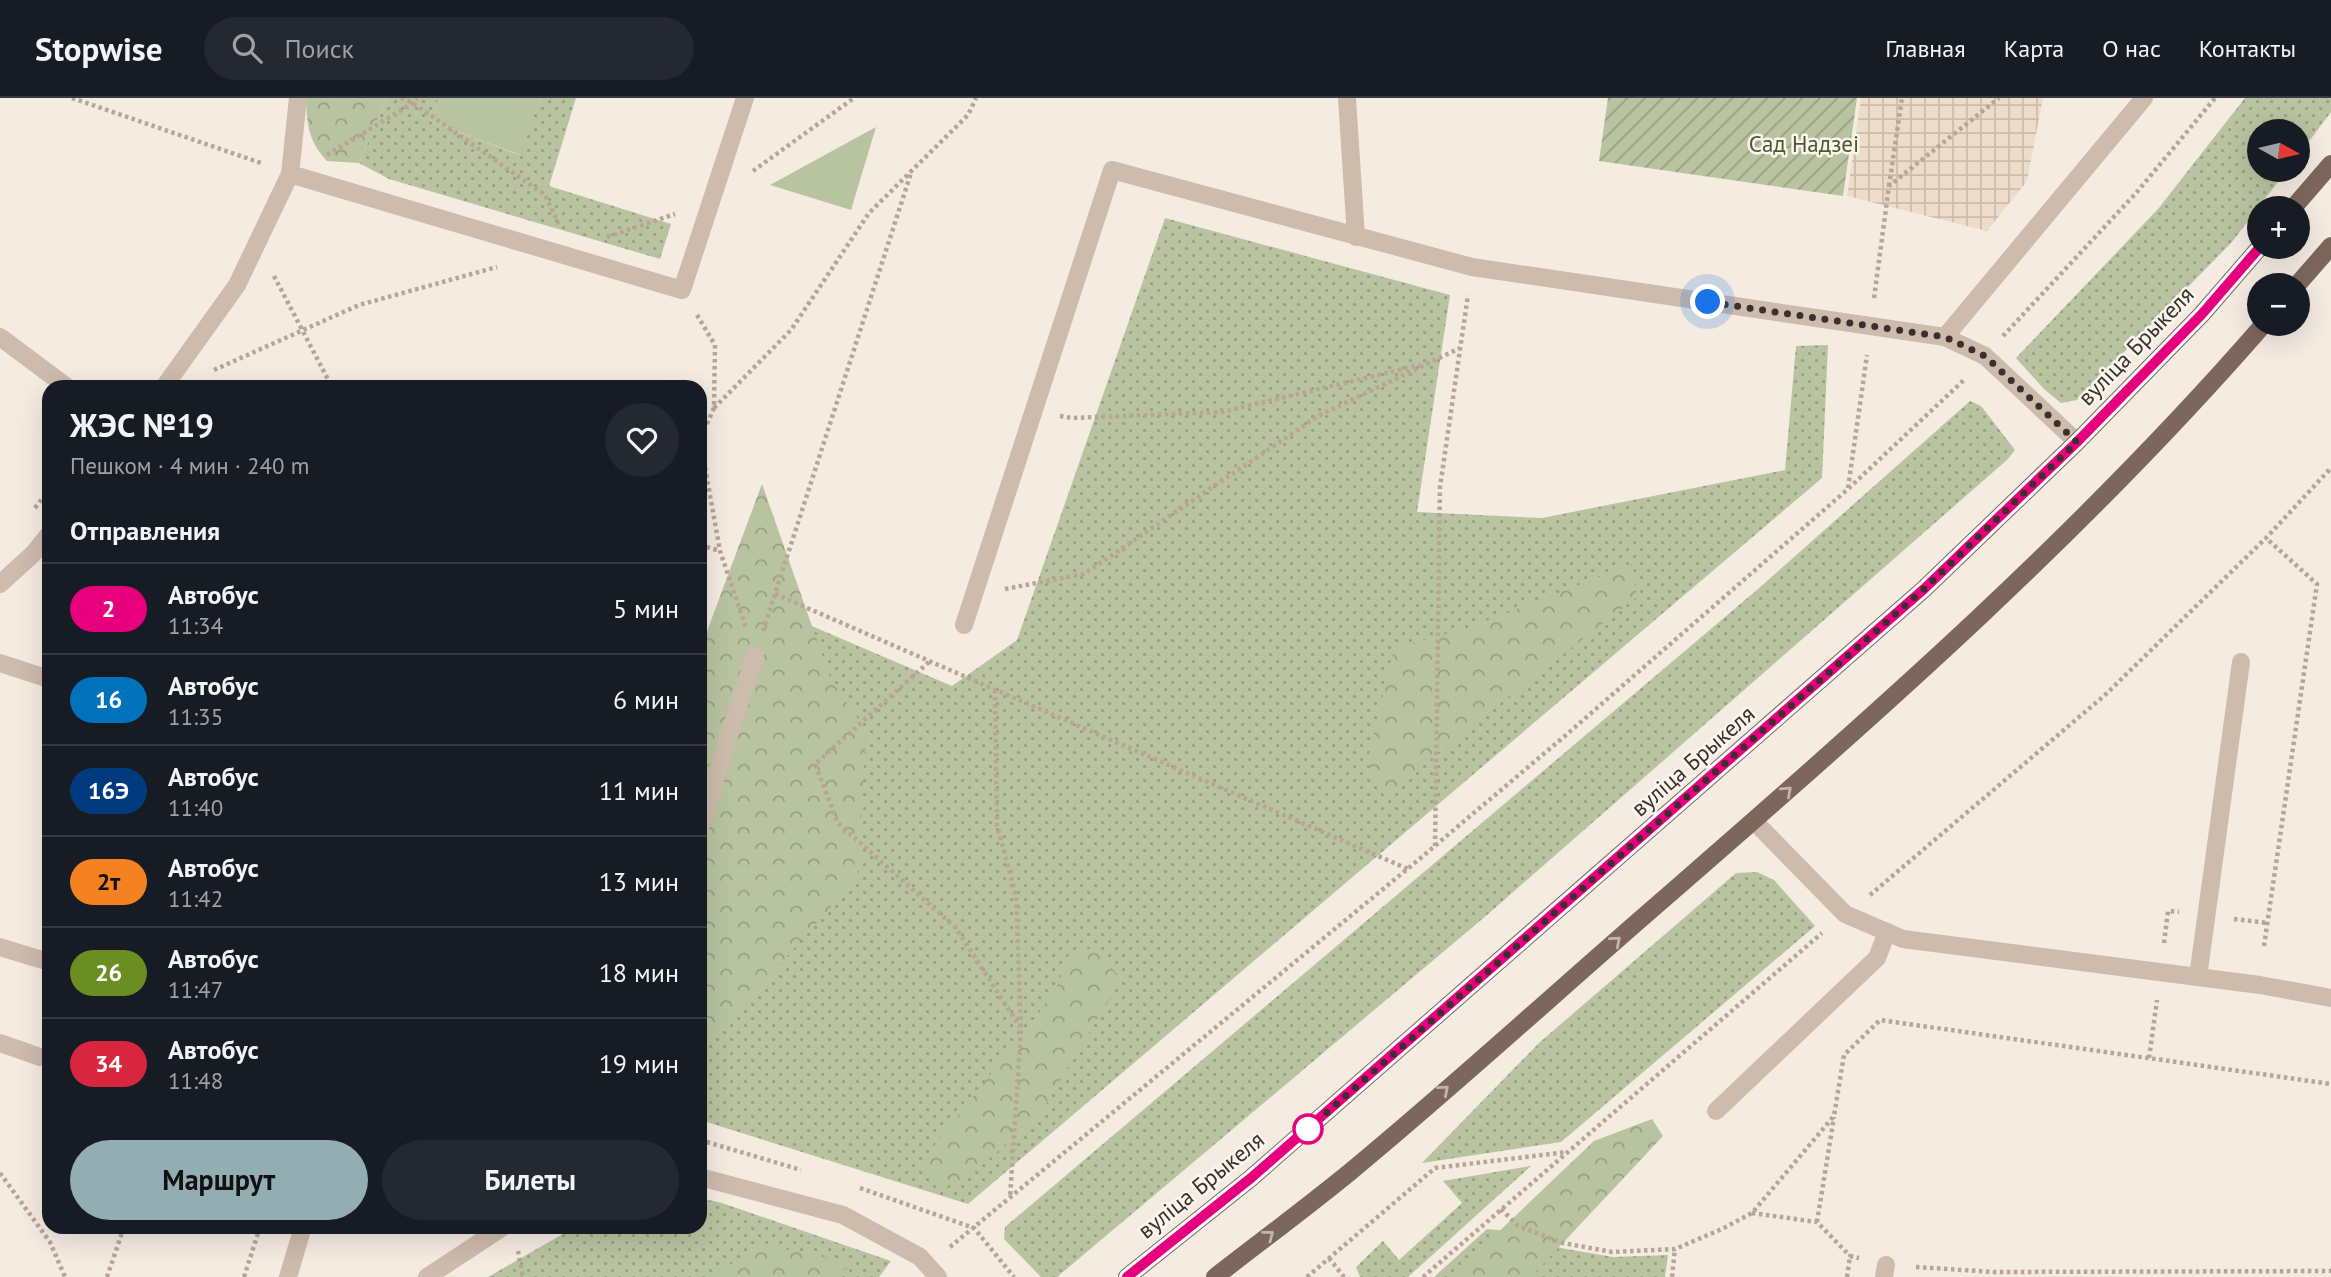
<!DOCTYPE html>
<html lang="ru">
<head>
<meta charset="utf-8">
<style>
  :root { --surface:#171b24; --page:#242831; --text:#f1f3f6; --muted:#9ea1a6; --line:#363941; --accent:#92aeb2 }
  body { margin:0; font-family:"PT Sans",sans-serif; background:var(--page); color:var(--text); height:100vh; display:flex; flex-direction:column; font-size:26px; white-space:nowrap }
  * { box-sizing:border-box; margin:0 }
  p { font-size:23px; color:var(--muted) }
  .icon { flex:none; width:38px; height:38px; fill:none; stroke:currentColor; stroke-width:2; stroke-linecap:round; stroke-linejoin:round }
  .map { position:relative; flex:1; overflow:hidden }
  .drawer { position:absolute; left:42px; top:282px; width:665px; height:854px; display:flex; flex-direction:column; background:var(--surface); border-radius:21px; box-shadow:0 7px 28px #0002 }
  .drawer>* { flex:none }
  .badge { padding:0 14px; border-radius:23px; font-size:24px; line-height:46px }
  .needle { width:46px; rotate:98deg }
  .controls { position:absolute; left:2247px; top:21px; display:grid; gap:14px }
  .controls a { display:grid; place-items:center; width:63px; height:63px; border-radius:50%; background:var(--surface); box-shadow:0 7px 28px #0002; font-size:35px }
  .you { position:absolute; width:35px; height:35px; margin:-18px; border:5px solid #fff; border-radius:50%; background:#1a73e8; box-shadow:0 0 0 10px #1a73e833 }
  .map>.badge { position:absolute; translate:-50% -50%; box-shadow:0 0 0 4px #fff }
  h2 { padding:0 28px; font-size:26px; line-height:63px }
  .round { display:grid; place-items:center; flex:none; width:74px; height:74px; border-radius:37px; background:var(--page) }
  .summary { display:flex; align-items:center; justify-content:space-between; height:119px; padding:0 28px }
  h1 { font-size:33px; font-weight:700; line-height:52px }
  .action { display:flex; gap:14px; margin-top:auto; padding:14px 28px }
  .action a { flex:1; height:80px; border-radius:42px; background:var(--accent); color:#111; font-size:28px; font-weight:700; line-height:80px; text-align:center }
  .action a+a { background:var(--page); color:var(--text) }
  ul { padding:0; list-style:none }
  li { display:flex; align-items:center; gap:21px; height:91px; padding:0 28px; border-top:2px solid var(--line) }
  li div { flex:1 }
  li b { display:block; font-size:26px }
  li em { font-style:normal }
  li .badge { min-width:77px; font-weight:700; text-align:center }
  header { display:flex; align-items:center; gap:42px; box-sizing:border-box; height:98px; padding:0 35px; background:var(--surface); border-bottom:2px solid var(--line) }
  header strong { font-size:33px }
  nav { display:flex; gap:38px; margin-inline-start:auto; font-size:24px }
  .search { width:490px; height:63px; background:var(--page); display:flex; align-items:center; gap:18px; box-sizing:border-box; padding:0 24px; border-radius:38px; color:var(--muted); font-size:26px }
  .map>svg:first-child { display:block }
  .grass { fill:url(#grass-dots) }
  .forest { fill:url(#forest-crowns) }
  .park { fill:#b8c4a0 }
  .garden { fill:url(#garden-furrows) }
  .plaza { fill:url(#plaza-grid) }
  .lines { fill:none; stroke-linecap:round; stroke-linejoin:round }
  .path { stroke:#b9a596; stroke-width:4.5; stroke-dasharray:3.5 3.5; stroke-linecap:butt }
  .service { stroke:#cdbbac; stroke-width:18 }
  .primary { stroke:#7d675c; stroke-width:18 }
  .oneway { stroke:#c2b5ac }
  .line-casing { stroke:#fff; stroke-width:16 }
  .line { stroke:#e6007e; stroke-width:10 }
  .walk { stroke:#3b302b; stroke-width:7; stroke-dasharray:0 12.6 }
  .stop-dot { fill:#fff; stroke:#e6007e; stroke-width:3.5 }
  .labels { text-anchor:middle; stroke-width:5; stroke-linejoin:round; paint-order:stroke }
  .park-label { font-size:23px; fill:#4a5a2e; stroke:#fbf5ee }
  .street-label { font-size:23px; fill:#3b302b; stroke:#fbf5ee }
</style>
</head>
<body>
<header>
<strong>Stopwise</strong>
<div class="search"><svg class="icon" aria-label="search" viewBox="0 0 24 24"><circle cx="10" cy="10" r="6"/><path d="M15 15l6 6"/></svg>Поиск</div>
<nav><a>Главная</a><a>Карта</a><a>О нас</a><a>Контакты</a></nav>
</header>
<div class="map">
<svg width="2331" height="1179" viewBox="0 0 2331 1179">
  <defs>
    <pattern id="grass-dots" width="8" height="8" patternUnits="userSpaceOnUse" patternTransform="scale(1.75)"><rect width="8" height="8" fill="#b8c4a0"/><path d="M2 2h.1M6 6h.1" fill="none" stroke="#97a083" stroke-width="1.8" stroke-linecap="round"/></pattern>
    <pattern id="forest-crowns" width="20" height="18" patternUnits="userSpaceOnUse" patternTransform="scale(1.75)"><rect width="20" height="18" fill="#b8c4a0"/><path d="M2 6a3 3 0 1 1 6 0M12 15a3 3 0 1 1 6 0" fill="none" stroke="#97a083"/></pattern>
    <pattern id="garden-furrows" width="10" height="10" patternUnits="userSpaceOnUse" patternTransform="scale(1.75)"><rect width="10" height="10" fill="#b8c4a0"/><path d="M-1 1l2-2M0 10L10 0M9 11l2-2" fill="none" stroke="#97a083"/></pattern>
    <pattern id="plaza-grid" width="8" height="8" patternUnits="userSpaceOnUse" patternTransform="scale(1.75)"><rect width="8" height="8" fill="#ecdcc8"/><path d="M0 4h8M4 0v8" fill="none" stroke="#cbbdac"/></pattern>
  </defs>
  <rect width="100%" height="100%" fill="#f4ebe1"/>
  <path class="grass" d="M387,0H439L430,23L519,57L540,0H576L549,88L671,126L660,161L389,81L359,65Z
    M2245,0H2331V14L2298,58V33H2259V72H2287L2232,144L2077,302L2061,305L2044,291L2016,260L2158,111Z
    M1165,120L1450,197L1417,414L1542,420L1785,372L1796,248L1828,247L1822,380L968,1106L700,1022V793L793,520L952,588L1017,542Z
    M1970,303L1981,308L2015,352L2008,361L1487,817L1057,1179H1041L1004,1141L1005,1129L1758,491Z
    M1757,774L1774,782L1815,828L1561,1044L1422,1065L1539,945L1736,775Z
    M1531,1068L1408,1179H1360L1356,1169L1383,1143L1399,1162L1462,1105L1443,1083Z
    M700,1100L722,1105L891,1163L879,1179H488L575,1129H700Z
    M1487,1131L1517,1134L1561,1150L1613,1159L1668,1157L1665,1179H1434Z"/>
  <path class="forest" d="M306,0H387L359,65L327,63C308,43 307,26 306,0Z
    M762,386L831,582L866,632L858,778L700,957V552Z
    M1633,466L1637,499L1462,635L1385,699L1367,665L1394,550L1468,530Z
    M1097,849L1121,882L1040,1016L971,1077L943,1090L918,1068L1054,896L1069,856Z
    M1652,1021L1663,1038L1531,1179H1451L1594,1043Z
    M758,1146L855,1165L835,1179H714Z"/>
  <path class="park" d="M439,0H540L520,57L430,23Z
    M876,29L851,112L770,87Z"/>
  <path class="garden" d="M1608,0H1857L1843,98L1599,63Z"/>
  <path class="plaza" d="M1861,0H2043L2027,83L1987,133L1847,98Z"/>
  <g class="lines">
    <path class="path" d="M72,0L261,65
      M401,0L413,5L545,97L559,126
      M327,57L413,5L417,0
      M753,73L854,0
      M1889,88L1902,0
      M607,139L675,116
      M274,178L332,289
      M1874,200L1889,88L1999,0
      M697,217L715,247L714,310L700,341L720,453L746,530
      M2003,238L2137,94L2215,0
      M214,272L359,207L497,169
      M714,310L791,232L869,115L968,17L976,0
      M1060,318L1072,320L1222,314L1420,267
      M1848,390L1867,257
      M35,410L49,392
      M700,447L720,453
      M1005,491L1084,476L1318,318L1460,250
      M775,496L1408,771
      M763,533L912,72
      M929,564L815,666L838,725L956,830L1020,929
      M995,592L997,727L1016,798L1021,931L1010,1100
      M1435,748L1440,389L1468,197
      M1870,797L2105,597L2266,440L2331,370
      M2234,821L2268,825
      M2164,845L2168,813L2179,814
      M2264,848L2317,486L2266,440
      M2149,960L2157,902
      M700,1042L801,1072
      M0,1075L50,1144L65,1179
      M860,1090L974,1130L1014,1179
      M1501,1111L1518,1128L1563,1145L1612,1154L1675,1151L1722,1131L1752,1115L1834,1018L1844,957L1880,922L2331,986
      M1752,1115L1817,1124L1850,1158
      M1817,1124L1834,1019
      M950,1149L1417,763L1566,637L1848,391L1965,281
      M518,1153L523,1179
      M1329,1160L1344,1179
      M1916,1169L1994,1174L2331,1173
      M107,1179L124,1129
      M244,1179L260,1129
      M1307,1179L1435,1070L1567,1054
      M1423,1179L1822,835
      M1672,1179L1675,1151
      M1847,1179L1850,1158L1859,1160"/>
    <path class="service" d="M1347,0L1356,139
      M290,76L682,192L745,0
      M0,239L67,289
      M1945,239L2144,0
      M164,289L237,187L290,76L298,0
      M0,486L33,456L49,436
      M964,527L1112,72L1472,169L1945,239L1985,258L2077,344
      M0,565L49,581
      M1754,723L1845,816L1903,841L2260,887L2331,900
      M700,728L755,557
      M0,849L49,864
      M2198,879L2241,564
      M0,945L40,959
      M1716,1013L1877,860L1887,834
      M700,1079L843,1117L920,1159L938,1179
      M288,1179L303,1129
      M427,1179L503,1129
      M1884,1179L1886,1167"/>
    <path class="primary" d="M2293,110L2331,66
      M2297,187L2331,148
      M1127,1179L1251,1080L1924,491L2077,344L2202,216L2260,149
      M1215,1179C1260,1144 1306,1110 1350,1074C1460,983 1565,886 1673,793C1879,614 2085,432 2264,226"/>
  </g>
  <defs><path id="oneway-chevron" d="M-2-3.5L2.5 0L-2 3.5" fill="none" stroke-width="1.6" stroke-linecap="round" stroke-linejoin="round" transform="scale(1.75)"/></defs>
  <g class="oneway">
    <use href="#oneway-chevron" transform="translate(1787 693) rotate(-42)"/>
    <use href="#oneway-chevron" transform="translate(1616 843) rotate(-41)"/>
    <use href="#oneway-chevron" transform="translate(1444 992) rotate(-41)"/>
    <use href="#oneway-chevron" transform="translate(1269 1137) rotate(-38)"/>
  </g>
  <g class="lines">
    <defs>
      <path id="line" d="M1127,1179L1251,1080L1924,491L2077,344L2202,216L2260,149"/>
    </defs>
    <use href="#line" class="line-casing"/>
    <use href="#line" class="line"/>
    <path class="walk" d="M1308,1031L1924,491L2077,344L1985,258L1945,239L1708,204"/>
  </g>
  <circle class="stop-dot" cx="1308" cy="1031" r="14"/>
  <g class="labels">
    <g class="park-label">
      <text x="1804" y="54">Сад Надзеі</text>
    </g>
    <g class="street-label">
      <text transform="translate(2136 248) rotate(-46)" y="8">вуліца Брыкеля</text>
      <text transform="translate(1693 663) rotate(-41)" y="8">вуліца Брыкеля</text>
      <text transform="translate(1201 1087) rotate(-39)" y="8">вуліца Брыкеля</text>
    </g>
  </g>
</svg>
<div class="controls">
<a><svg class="needle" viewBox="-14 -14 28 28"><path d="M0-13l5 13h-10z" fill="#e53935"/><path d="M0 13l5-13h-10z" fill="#9ea1a6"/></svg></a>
<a>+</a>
<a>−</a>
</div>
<div class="you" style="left:1708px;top:204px"></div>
<section class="drawer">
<div class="summary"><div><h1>ЖЭС №19</h1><p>Пешком · 4 мин · 240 m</p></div><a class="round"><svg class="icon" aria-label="heart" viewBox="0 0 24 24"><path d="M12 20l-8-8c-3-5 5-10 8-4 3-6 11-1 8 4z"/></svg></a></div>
<h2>Отправления</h2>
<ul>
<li><span class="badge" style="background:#e6007e;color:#fff">2</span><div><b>Автобус</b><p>11:34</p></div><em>5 мин</em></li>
<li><span class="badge" style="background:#0072bc;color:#fff">16</span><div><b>Автобус</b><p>11:35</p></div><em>6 мин</em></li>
<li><span class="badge" style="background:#003b80;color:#fff">16Э</span><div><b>Автобус</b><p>11:40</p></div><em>11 мин</em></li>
<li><span class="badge" style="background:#f58220;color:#111">2т</span><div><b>Автобус</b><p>11:42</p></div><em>13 мин</em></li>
<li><span class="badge" style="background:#6b8e23;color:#fff">26</span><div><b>Автобус</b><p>11:47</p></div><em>18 мин</em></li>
<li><span class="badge" style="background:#d7263d;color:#fff">34</span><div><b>Автобус</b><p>11:48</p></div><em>19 мин</em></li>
</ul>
<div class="action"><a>Маршрут</a><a>Билеты</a></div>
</section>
</div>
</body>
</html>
